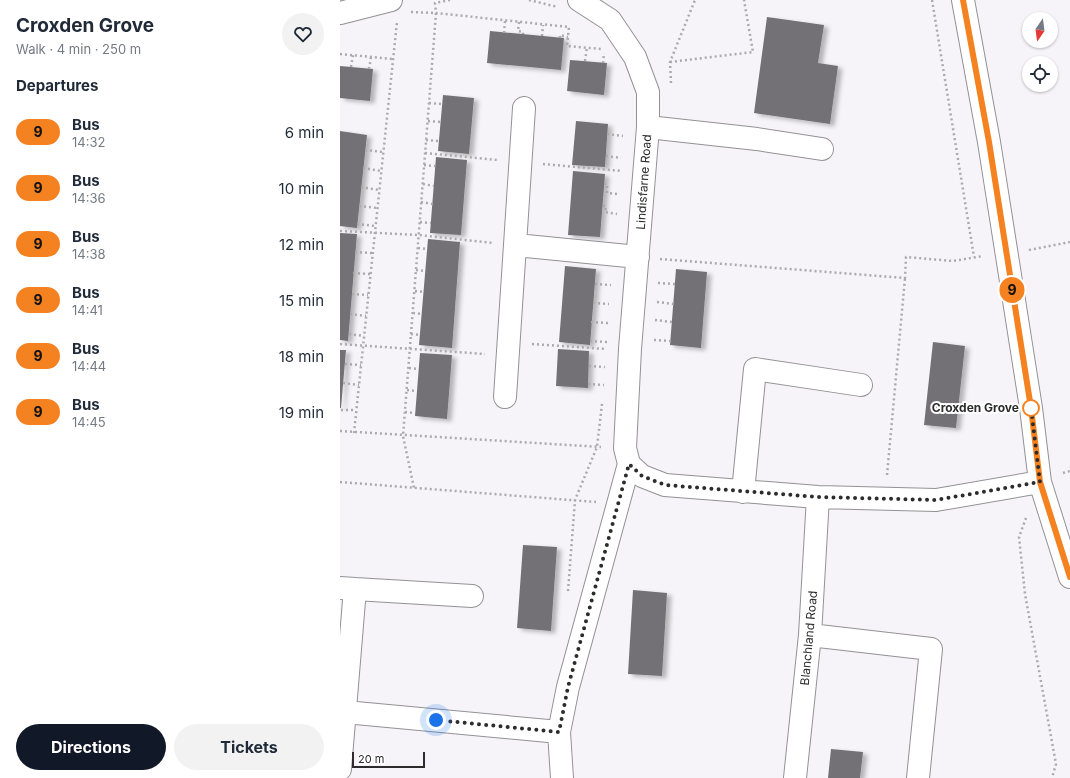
<!DOCTYPE html>
<html lang="en">
<head>
<meta charset="utf-8">
<style>
  :root { --surface:#fff; --page:#f2f2f3; --text:#1f2937; --muted:#747a83; --accent:#111827 }
  body { margin:0; font-family:Inter,sans-serif; background:var(--page); color:var(--text); height:100vh; display:flex; flex-direction:column; font-size:15px; white-space:nowrap }
  * { box-sizing:border-box; margin:0 }
  p { font-size:13px; color:var(--muted) }
  .icon { flex:none; width:22px; height:22px; fill:none; stroke:currentColor; stroke-width:2; stroke-linecap:round; stroke-linejoin:round }
  .map { position:relative; flex:1; overflow:hidden }
  .details { display:flex; flex-direction:column; background:var(--surface); width:340px }
  .details>* { flex:none }
  .badge { padding:0 8px; border-radius:13px; font-size:14px; line-height:26px }
  .needle { width:26px; rotate:194deg }
  .controls { position:absolute; left:682px; top:12px; display:grid; gap:8px }
  .controls a { display:grid; place-items:center; width:36px; height:36px; border-radius:50%; background:var(--surface); box-shadow:0 1px 3px #0004; font-size:20px }
  .scale { position:absolute; left:12px; bottom:10px; width:73px; box-sizing:border-box; padding-left:4px; border:2px solid #2d2c2d; border-top:0; font-size:11px; line-height:14px; white-space:nowrap; color:#2d2c2d; -webkit-text-stroke:3px #fff; paint-order:stroke }
  .you { position:absolute; width:20px; height:20px; margin:-10px; border:3px solid #fff; border-radius:50%; background:#1a73e8; box-shadow:0 0 0 6px #1a73e833 }
  .map>.badge { position:absolute; translate:-50% -50%; box-shadow:0 0 0 2px #fff }
  h2 { padding:0 16px; font-size:15px; line-height:36px }
  .round { display:grid; place-items:center; flex:none; width:42px; height:42px; border-radius:21px; background:var(--page) }
  .overview { display:flex; align-items:center; justify-content:space-between; height:68px; padding:0 16px }
  h1 { font-size:19px; font-weight:700; line-height:30px }
  .action { display:flex; gap:8px; margin-top:auto; padding:8px 16px }
  .action a { flex:1; height:46px; border-radius:24px; background:var(--accent); color:#fff; font-size:16px; font-weight:700; line-height:46px; text-align:center }
  .action a+a { background:var(--page); color:var(--text) }
  ul { padding:0; list-style:none }
  li { display:flex; align-items:center; gap:12px; height:56px; padding:0 16px }
  li div { flex:1 }
  li b { display:block; font-size:15px }
  li em { font-style:normal }
  li .badge { min-width:44px; font-weight:700; text-align:center }
  main { display:flex; flex:1; min-height:0 }
  .map>svg:first-child { display:block }
  .building { fill:#737175; filter:url(#shadow) }
  .lines { fill:none; stroke-linecap:round; stroke-linejoin:round }
  .minor-casing { stroke:#939195; stroke-width:24 }
  .path { stroke:#aba9ac; stroke-width:2.5; stroke-dasharray:2 3; stroke-linecap:butt }
  .minor { stroke:#fff; stroke-width:22 }
  .line-casing { stroke:#fff; stroke-width:9 }
  .line { stroke:#f58220; stroke-width:6 }
  .walk { stroke:#2d2c2d; stroke-width:4; stroke-dasharray:0 7.2 }
  .stop-dot { fill:#fff; stroke:#f58220; stroke-width:2 }
  .labels { text-anchor:middle; stroke-width:4; stroke-linejoin:round; paint-order:stroke }
  .street-label { font-size:12px; fill:#2d2c2d; stroke:#fff }
  .stop-label { font-size:12px; font-weight:bold; fill:#2d2c2d; stroke:#fff; text-anchor:end }
</style>
</head>
<body>
<main>
<section class="details">
<div class="overview"><div><h1>Croxden Grove</h1><p>Walk · 4 min · 250 m</p></div><a class="round"><svg class="icon" aria-label="heart" viewBox="0 0 24 24"><path d="M12 20l-8-8c-3-5 5-10 8-4 3-6 11-1 8 4z"/></svg></a></div>
<h2>Departures</h2>
<ul>
<li><span class="badge" style="background:#f58220;color:#111">9</span><div><b>Bus</b><p>14:32</p></div><em>6 min</em></li>
<li><span class="badge" style="background:#f58220;color:#111">9</span><div><b>Bus</b><p>14:36</p></div><em>10 min</em></li>
<li><span class="badge" style="background:#f58220;color:#111">9</span><div><b>Bus</b><p>14:38</p></div><em>12 min</em></li>
<li><span class="badge" style="background:#f58220;color:#111">9</span><div><b>Bus</b><p>14:41</p></div><em>15 min</em></li>
<li><span class="badge" style="background:#f58220;color:#111">9</span><div><b>Bus</b><p>14:44</p></div><em>18 min</em></li>
<li><span class="badge" style="background:#f58220;color:#111">9</span><div><b>Bus</b><p>14:45</p></div><em>19 min</em></li>
</ul>
<div class="action"><a>Directions</a><a>Tickets</a></div>
</section>
<div class="map">
<svg width="730" height="778" viewBox="0 0 730 778">
  <defs>
    <filter id="shadow"><feDropShadow dx="4.5" dy="2.5" stdDeviation="2" flood-color="#0004"/></filter>
  </defs>
  <rect width="100%" height="100%" fill="#f7f4f9"/>
  <path class="building" d="M427,17L484,25L478,63L498,66L490,124L414,113Z
    M150,31L224,38L221,70L147,63Z
    M230,60L267,63L264,95L227,91Z
    M0,66L33,69L30,101L0,98Z
    M103,95L134,98L129,154L98,151Z
    M236,121L268,124L265,167L232,165Z
    M0,131L27,135L17,228L0,226Z
    M96,157L127,160L121,235L90,233Z
    M233,171L265,174L260,237L228,235Z
    M0,233L17,234L8,341L0,340Z
    M88,239L120,242L112,348L79,345Z
    M225,266L256,269L250,345L219,342Z
    M336,269L367,272L361,348L330,345Z
    M593,342L625,346L616,428L584,425Z
    M218,349L249,351L248,388L216,386Z
    M0,350H6L1,408H0Z
    M80,353L112,355L107,419L75,416Z
    M183,545L217,547L211,631L177,628Z
    M293,590L327,593L322,676L288,674Z
    M491,749L523,752L520,778H488Z"/>
  <g class="lines">
    <defs>
      <path id="minor" d="M239,0L270,20L295,57L308,92V127L290,349L285,448L289,464L302,476L325,485L478,497L596,500L700,482
        M623,0L649,142L691,408L700,482L730,577
        M0,13L51,0
        M308,127L417,139L482,149
        M176,245L298,257
        M165,397L184,108
        M403,492L415,369L521,385
        M0,588L15,589L0,769
        M15,589L132,596
        M470,635L591,649L578,778
        M5,712L219,732
        M222,778L219,732L228,687L289,464
        M455,778L470,635L478,497"/>
    </defs>
    <use href="#minor" class="minor-casing"/>
    <path class="path" d="M110,0L95,3L96,13L229,27L227,46L261,49
      M189,0L218,7
      M592,0L634,257
      M71,12L96,13L63,436L74,488
      M179,22L178,31L183,32V34
      M164,33L165,21
      M202,36L203,25
      M220,38V35L228,37
      M0,54L53,59
      M245,61L247,47
      M330,62L413,52L404,0
      M263,63L264,53
      M11,67L13,55
      M29,69L31,57
      M331,83L330,62L355,0
      M89,103L102,104
      M88,121L101,122
      M267,134L283,136
      M86,140L99,141
      M25,150L43,152
      M85,153L158,160
      M266,156L281,158
      M203,164L282,171
      M84,165L95,166
      M23,168L41,171
      M83,184L94,186
      M264,184H267V193L278,194
      M21,187L39,190
      M81,202L93,204
      M19,206L37,208
      M263,206H266L265,212L277,214
      M80,222L91,223
      M17,224L35,226
      M0,231L79,235L153,243
      M78,248L87,249
      M689,250L730,242
      M15,252L32,253
      M320,259L565,278L566,257L613,261L643,256
      M76,270L85,271
      M13,273L30,274
      M318,283L335,284
      M255,284L271,285
      M75,291L84,292
      M12,294L28,295
      M317,302L334,304
      M253,303L269,304
      M73,313L82,314
      M10,314L26,316
      M315,320L332,322
      M251,322L268,323
      M9,334L24,336
      M71,334L80,335
      M314,340L331,341
      M250,341L267,342
      M0,344L145,354
      M192,344L266,349
      M5,364L21,365
      M249,366L265,367
      M69,368L79,369
      M3,383L19,385
      M248,384L264,385
      M67,390L77,391
      M1,410H16
      M65,412L75,413
      M0,431L261,447
      M14,433L57,22
      M723,473L730,471
      M547,475L565,278
      M0,482L256,502
      M686,518L679,537L685,594L716,764L712,778
      M228,591L235,500L257,447L262,404"/>
    <use href="#minor" class="minor"/>
  </g>
  <g class="lines">
    <defs>
      <path id="line" d="M623,0L649,142L691,408L700,482L730,577"/>
    </defs>
    <use href="#line" class="line-casing"/>
    <use href="#line" class="line"/>
    <path class="walk" d="M96,720L219,732L228,687L289,464L302,476L325,485L478,497L596,500L700,482L691,408"/>
  </g>
  <circle class="stop-dot" cx="691" cy="408" r="8"/>
  <g class="labels">
    <g class="street-label">
      <text transform="translate(304 182) rotate(-86)" y="4">Lindisfarne Road</text>
      <text transform="translate(469 638) rotate(-85)" y="4">Blanchland Road</text>
    </g>
    <g class="stop-label">
      <text x="679" y="412">Croxden Grove</text>
    </g>
  </g>
</svg>
<div class="controls">
<a><svg class="needle" viewBox="-14 -14 28 28"><path d="M0-13l5 13h-10z" fill="#e53935"/><path d="M0 13l5-13h-10z" fill="#747a83"/></svg></a>
<a><svg class="icon" aria-label="locate" viewBox="0 0 24 24"><circle cx="12" cy="12" r="6"/><path d="M12 2v4M12 18v4M2 12h4M18 12h4"/></svg></a>
</div>
<div class="scale">20 m</div>
<div class="you" style="left:96px;top:720px"></div>
<b class="badge" style="left:672px;top:290px;background:#f58220;color:#111">9</b>
</div>
</main>
</body>
</html>
